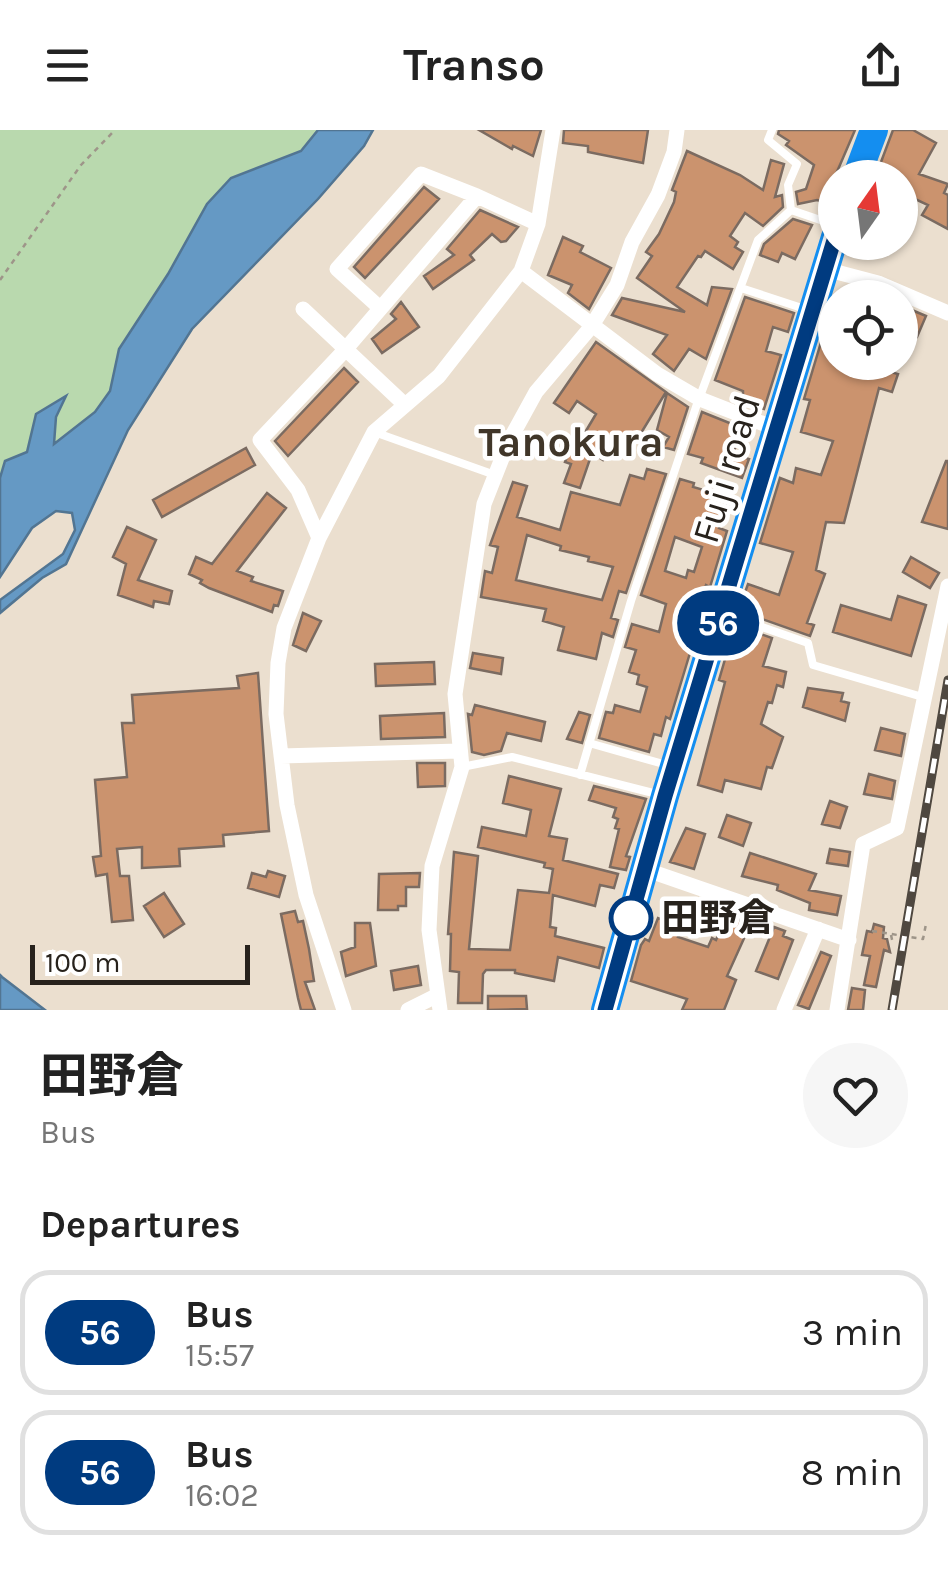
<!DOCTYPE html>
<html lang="en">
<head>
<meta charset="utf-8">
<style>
  :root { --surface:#fff; --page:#f6f6f6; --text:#222; --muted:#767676; --line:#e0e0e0 }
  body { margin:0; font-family:Karla,"Noto Sans JP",sans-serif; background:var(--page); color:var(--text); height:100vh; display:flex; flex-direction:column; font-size:38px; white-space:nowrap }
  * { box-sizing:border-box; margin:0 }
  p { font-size:32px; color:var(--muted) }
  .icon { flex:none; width:55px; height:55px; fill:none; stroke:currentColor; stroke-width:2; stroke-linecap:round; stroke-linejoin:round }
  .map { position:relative; height:880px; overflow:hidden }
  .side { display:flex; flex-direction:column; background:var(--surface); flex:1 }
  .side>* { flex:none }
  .badge { padding:0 20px; border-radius:32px; font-size:35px; line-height:65px }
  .needle { width:65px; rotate:14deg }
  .buttons { position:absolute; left:818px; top:30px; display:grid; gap:20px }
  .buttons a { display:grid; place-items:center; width:100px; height:100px; border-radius:50%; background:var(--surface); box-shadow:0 2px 8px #0004; font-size:50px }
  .scale { position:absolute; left:30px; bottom:25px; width:220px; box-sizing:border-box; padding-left:10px; border:5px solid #27221c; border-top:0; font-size:28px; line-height:35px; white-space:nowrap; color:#27221c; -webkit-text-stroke:8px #fff; paint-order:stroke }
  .map>.badge { position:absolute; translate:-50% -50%; box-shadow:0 0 0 5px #fff }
  h2 { padding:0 40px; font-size:38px; line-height:90px }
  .round { display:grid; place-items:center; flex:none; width:105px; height:105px; border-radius:52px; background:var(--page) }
  .headline { display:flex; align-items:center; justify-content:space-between; height:170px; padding:0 40px }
  h1 { font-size:48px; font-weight:700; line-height:75px }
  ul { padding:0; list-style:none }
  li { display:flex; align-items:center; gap:30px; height:125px; margin:0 20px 15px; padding:0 20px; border:5px solid var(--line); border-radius:30px }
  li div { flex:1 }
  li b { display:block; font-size:38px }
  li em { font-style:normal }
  li .badge { min-width:110px; font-weight:700; text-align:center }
  header { display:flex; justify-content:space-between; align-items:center; height:130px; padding:0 40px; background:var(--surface); font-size:45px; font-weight:700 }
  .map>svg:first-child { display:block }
  .green { fill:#b9d9ae }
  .water { fill:#6599c4; stroke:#527592; stroke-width:2.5 }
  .building { fill:#cb936e; stroke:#7b6b61; stroke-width:2.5; fill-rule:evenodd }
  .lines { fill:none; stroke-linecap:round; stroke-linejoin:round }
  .path { stroke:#9e9589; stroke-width:2.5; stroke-dasharray:5 5; stroke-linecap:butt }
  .lane { stroke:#fff; stroke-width:8 }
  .street { stroke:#fff; stroke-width:15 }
  .highway { stroke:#148ef0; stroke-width:28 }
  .rail-casing { stroke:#4f4840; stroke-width:9 }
  .rail { stroke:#fff; stroke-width:5; stroke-dasharray:15; stroke-linecap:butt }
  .line-casing { stroke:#fff; stroke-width:22 }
  .line { stroke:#003b80; stroke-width:15 }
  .stop-dot { fill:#fff; stroke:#003b80; stroke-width:5 }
  .labels { text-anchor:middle; stroke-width:9; stroke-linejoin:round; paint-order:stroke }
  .street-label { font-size:38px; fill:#27221c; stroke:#fff }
  .stop-label { font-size:38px; font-weight:bold; fill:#27221c; stroke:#fff; text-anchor:start }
  .quarter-label { font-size:42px; font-weight:bold; fill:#403629; stroke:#fff }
</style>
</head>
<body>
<header><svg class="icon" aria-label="menu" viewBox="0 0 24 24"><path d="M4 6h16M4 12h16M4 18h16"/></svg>Transo<svg class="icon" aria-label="share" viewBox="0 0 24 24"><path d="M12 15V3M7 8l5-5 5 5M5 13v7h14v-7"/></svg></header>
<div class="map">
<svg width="948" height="880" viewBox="0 0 948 880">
  <rect width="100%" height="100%" fill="#ebdfcf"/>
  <path class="green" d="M0,0H318L302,21L230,48L207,74L168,144L119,219L110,260L95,282L54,315L56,287L27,322L6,331L0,348Z"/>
  <path class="water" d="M318,0H373L364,16L318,69L192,199L128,300L66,434L42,448L0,483V470L63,424L75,400L72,383L56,381L32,398L0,447V348L5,331L27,322L36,284L66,266L56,287L54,314L95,282L110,261L119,219L168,144L207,74L231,48L301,21Z
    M0,845L2,847L45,880H0Z"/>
  <path class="building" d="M479,0H541L533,26L513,16L512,19Z
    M564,0H648L643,33L588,22V16L563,13Z
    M779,0H855L824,72L817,70L798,74L796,62L806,59L814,35L786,15L789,11L778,4Z
    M893,0H913L936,13L919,44L948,54L944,63L948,65V99L922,85L928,75L900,62V48H875Z
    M687,21L740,45L763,60L771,30L784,34L775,67L782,65L783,77L763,96L745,83L730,106L738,112L735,117L743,122L733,139L705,121L701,127L698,126L677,157L707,175L712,157L732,159L706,229L689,219L674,241L653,224L667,205L612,185L622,168L685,182L637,148L652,126L646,122L659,104L674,72L676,62L672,60Z
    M424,57L439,69L365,148L354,137Z
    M480,80L518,97L506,111L501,112L492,104L470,125L474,130L433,159L424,146L454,125L447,119Z
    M793,89L812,95L795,129L782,123L778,132L760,125L764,114Z
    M563,107L583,116L580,122L611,138L589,179L568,163L572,155L548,145Z
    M745,167L794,183L788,202L773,197L766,221L781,225L764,279L743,273V261L715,250Z
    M401,172L419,197L382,223L372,209L396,189L391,184Z
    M900,175L926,186L917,207L900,202Z
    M831,179L835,180V232H856L898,244L892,262L879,258L844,393L826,392L816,440L825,444L807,493L814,495L810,506L745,483L750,470L743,468L748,454L779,465L793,422L760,413L780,348L793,353L796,338L821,345L833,311L801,302L810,270L804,269Z
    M596,212L666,262L635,313L622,305L603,330L592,323L580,358L564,353L571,334L565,332L570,319L574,321L596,284L577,271L569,283L554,273Z
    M344,238L358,252L288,326L275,311Z
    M667,263L688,277L674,320L663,317L669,307L657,300Z
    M702,282L742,298L733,324L749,329L742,348L701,333L703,328L688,324Z
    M246,318L255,335L162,387L153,370Z
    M946,331H948V399L922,392Z
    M647,339L666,344L626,463L619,461L611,488L618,490L613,507L602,503L596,529L558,520L564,497L543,491L546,479L481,467L485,441L492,443L498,417L490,415L513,352L527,356L517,387L560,400L571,362L620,375L630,345L644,349ZM527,405L561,416L560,420L589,427L588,431L613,437L602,470L516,450Z
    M680,349L694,353L693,357L728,367L719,398L727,401L710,457L706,455L689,512L693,513L670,589L666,587L661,606L654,604L649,622L599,608L606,582L613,583L615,575L640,582L647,557L637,554L639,545L629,542L636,520L625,517L632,494L659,502L666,474L641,465ZM675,407L702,417L694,442L688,440L686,448L665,441Z
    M267,363L286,378L237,441L253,447L251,451L283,461L278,476L274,475L272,482L209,458L200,453L202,450L189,444L196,427L212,434Z
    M127,397L156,410L138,450L172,461L169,474L154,471L153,477L118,465L126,434L113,427Z
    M911,427L939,443L930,458L903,442Z
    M898,466L926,475L911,526L833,502L841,475L891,490Z
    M303,483L321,491L306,521L293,515Z
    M735,495L772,508L763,536L786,542L783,557L777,555L772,573L768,572L761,594L783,607L772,638L767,637L761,659L725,650L722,662L698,655L725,552L719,550Z
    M473,523L503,528L501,544L470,538Z
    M434,532L435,554L376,556L375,534Z
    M258,543L269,701L223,705L224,716L179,719L180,736L142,738V717L117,719L120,746H129L133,790L112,792L107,744L96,746L93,727L101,726L95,650L127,647L122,593H134L132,565L239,558L237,546Z
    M808,558L843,563L841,571L849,573L845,591L803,577Z
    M475,575L545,592L541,611L507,603L501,621L484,625L472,622L468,584L472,585Z
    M579,582L590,585L582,613L567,609Z
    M444,583L445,607L381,609L380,586Z
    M881,598L905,604L901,626L875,620Z
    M417,633H445V656L418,657Z
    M869,644L895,651L892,669L864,664Z
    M509,646L561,659L549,706L567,709L563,730L618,744L614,758L600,755L595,776L553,765L550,797L556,798L555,806L604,818L599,838L558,827L554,851L515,843V840H486L483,844L482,873H458L459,842L450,841L451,804H448L454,722L478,726L469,819L510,820L518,760L549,763L553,739L544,737L545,733L478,717L482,697L526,706L531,680L503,673Z
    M594,656L646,669L626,726L630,727L626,740L610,737L619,699L615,698L618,689L613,687L616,678L589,670Z
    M830,671L847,677L840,698L822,694Z
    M727,685L751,693L743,716L719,707Z
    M686,698L705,704L694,739L670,732Z
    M830,719L850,722L848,736L827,733Z
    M750,723L816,744L809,760L841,766L837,785L809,780L810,773L777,760L778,755L742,746Z
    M268,741L285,746L279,767L248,758L252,743L266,747Z
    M420,743L419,757H406V776H398V780H378L379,744Z
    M164,763L184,794L164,807L144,776Z
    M729,780L741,785L739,790L750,795L727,846L736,850L724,880H682L687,869L631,851L641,815L645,809L649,811L658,788L682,797L678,807L708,817L712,808L716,810Z
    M295,781L298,792L303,791L309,819L314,851L305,852L315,880H301L298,868L281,784Z
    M355,793H370L376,836L346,846L341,822L355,817Z
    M874,794L884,797L883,808L887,809L890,822L884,820L876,857L864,855L870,826L862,825L867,801L872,802Z
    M774,797L785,801L783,806L793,810L778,849L756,841Z
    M821,822L831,826L809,879L798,875Z
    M418,836L421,855L394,860L391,841Z
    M852,858L865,860L863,880H848Z
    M488,866H526L527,879L488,880Z"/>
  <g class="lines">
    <path class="path" d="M0,150L81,35L115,0
      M872,801L923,809L926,794
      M891,805L893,814"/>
    <path class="lane" d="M791,80L835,95
      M741,158L808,180
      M377,303L495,345
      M728,485L808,513L813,535L926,568
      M589,613L667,635
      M462,637L512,627L661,665
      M580,645L631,471L696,277L758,110L791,80L788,55L797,34L768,10L772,0"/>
    <path class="street" d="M825,139L878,153L948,183
      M521,141L657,244L700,269L777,299
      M380,178L337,139L421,44L477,66
      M303,179L404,274
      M319,408L298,360L260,310L344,221L477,66L538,94
      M281,626L459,621
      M644,739L849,810
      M344,880L306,765L287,675L276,584L278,533L284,498L319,408L374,302L439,246L521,141L538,94L553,0
      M408,880L436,866
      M440,880L429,800L432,736L462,637L455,564L484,374L508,313L536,262L591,197L617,155L632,112L658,65L674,22L677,0
      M784,880L818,799
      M837,880L863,714L897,698L948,456"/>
    <path class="highway" d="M856,48L874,0
      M605,880L665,666L835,107"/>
    <defs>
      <path id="rail" d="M892,880L948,550"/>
    </defs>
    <use href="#rail" class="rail-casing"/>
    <use href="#rail" class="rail"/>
  </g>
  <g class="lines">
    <defs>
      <path id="line" d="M605,880L665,666L835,107"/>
    </defs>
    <use href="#line" class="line-casing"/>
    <use href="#line" class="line"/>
  </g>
  <circle class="stop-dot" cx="631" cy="788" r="20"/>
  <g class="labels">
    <g class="street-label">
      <text transform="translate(726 339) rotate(-73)" y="13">Fuji road</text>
    </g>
    <g class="stop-label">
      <text x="661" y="801">田野倉</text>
    </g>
    <g class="quarter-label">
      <text x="571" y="326">Tanokura</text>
    </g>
  </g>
</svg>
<div class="buttons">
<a><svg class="needle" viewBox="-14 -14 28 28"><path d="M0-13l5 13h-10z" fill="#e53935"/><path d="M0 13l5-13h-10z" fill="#767676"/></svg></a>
<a><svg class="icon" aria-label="locate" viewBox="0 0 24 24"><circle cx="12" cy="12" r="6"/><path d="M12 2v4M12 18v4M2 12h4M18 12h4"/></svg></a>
</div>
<div class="scale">100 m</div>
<b class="badge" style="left:718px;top:493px;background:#003b80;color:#fff">56</b>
</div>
<section class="side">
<div class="headline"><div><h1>田野倉</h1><p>Bus</p></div><a class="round"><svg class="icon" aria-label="heart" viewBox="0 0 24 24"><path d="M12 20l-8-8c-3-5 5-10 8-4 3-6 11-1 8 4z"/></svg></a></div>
<h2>Departures</h2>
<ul>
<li><span class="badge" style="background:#003b80;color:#fff">56</span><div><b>Bus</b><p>15:57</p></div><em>3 min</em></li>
<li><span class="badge" style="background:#003b80;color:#fff">56</span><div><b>Bus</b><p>16:02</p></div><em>8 min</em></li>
</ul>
</section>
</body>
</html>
